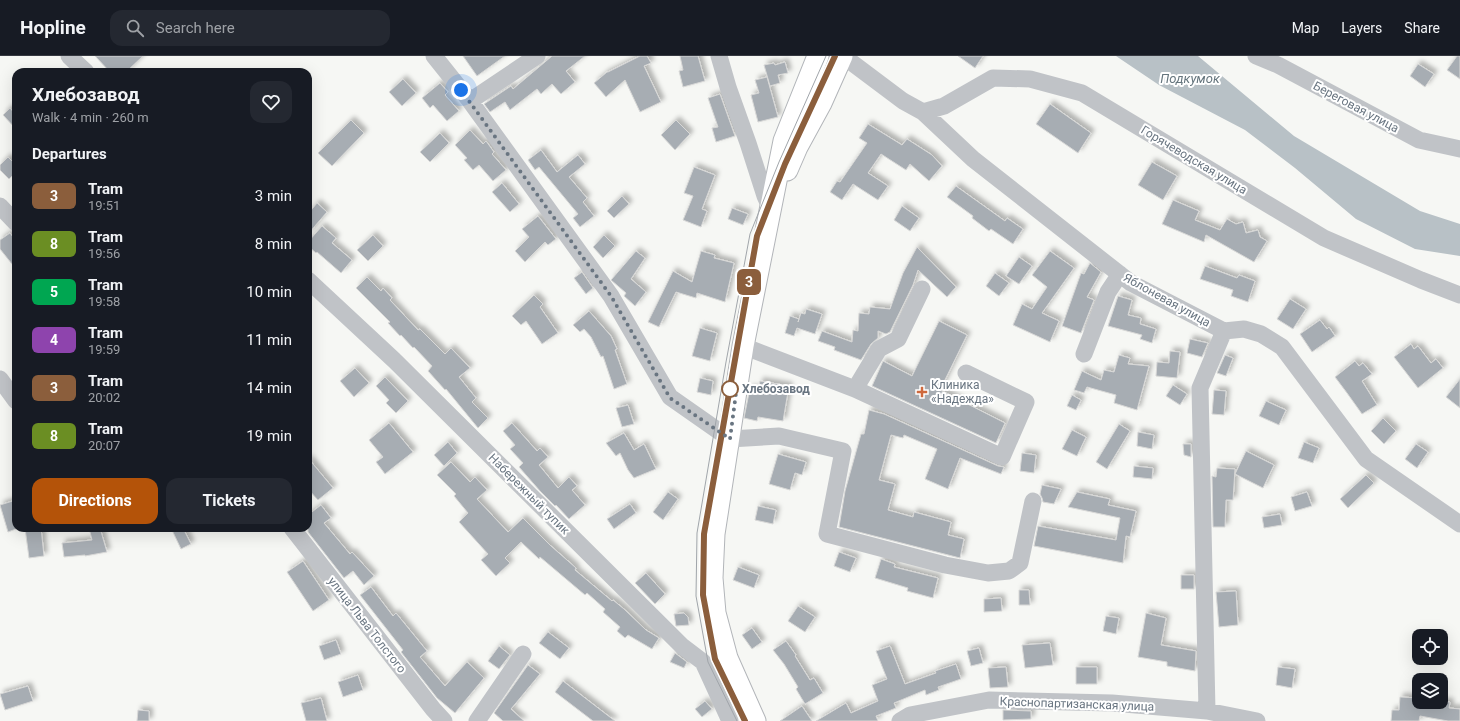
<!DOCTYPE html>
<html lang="en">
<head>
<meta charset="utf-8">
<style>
  :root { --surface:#171b24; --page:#242831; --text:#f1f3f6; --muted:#9ea1a6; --line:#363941; --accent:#b45309 }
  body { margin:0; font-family:Roboto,sans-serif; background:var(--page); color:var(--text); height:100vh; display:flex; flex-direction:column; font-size:15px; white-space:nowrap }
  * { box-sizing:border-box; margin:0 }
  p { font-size:13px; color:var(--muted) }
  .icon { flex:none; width:22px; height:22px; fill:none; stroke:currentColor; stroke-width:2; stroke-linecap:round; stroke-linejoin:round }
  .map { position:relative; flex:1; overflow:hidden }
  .details { position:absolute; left:12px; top:12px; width:300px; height:464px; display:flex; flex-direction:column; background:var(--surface); border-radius:12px; box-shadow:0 4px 16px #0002 }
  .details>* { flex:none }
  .badge { padding:0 8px; border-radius:6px; font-size:14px; line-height:26px }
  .tools { position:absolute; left:1412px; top:573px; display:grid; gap:8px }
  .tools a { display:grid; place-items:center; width:36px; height:36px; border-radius:8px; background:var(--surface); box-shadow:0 4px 16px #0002; font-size:20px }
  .you { position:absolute; width:20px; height:20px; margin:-10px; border:3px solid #fff; border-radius:50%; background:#1a73e8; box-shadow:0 0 0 6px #1a73e833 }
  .map>.badge { position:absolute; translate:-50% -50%; box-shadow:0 0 0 2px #fff }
  h2 { padding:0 20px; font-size:15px; line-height:36px }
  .round { display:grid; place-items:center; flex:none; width:42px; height:42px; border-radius:12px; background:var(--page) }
  .headline { display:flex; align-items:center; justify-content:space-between; height:68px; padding:0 20px }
  h1 { font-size:19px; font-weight:700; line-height:30px }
  .action { display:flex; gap:8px; margin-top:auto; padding:8px 20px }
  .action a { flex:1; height:46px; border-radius:12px; background:var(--accent); color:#fff; font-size:16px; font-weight:700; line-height:46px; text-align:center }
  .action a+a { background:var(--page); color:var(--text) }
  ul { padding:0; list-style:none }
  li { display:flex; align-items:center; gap:12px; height:48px; padding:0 20px }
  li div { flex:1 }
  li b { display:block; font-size:15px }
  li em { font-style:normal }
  li .badge { min-width:44px; font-weight:700; text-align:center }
  header { display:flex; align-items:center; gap:24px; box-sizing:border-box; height:56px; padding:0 20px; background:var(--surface); border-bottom:1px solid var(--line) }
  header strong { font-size:19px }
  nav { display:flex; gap:22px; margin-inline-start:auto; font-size:14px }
  .search { width:280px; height:36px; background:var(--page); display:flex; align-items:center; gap:10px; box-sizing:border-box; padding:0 14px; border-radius:12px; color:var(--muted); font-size:15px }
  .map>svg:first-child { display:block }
  .water { fill:#b8c1c6 }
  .building { fill:#a7adb3; stroke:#d8d8d7; filter:url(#shadow) }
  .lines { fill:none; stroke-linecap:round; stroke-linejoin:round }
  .major-casing { stroke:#b2b5b9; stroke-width:23 }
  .minor { stroke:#c0c3c7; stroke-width:17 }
  .major { stroke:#fff; stroke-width:21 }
  .tram { stroke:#a0a5aa; stroke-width:1 }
  .line-casing { stroke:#fff; stroke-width:9 }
  .line { stroke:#8b5e3c; stroke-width:6 }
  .walk { stroke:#697581; stroke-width:4; stroke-dasharray:0 7.2 }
  .stop-dot { fill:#fff; stroke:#8b5e3c; stroke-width:2 }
  .poi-dot { fill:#ce693d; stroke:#fff; stroke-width:1.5 }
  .labels { text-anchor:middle; stroke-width:4; stroke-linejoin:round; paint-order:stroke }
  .street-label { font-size:12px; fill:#697581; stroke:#fff }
  .poi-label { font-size:12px; fill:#697581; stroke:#fff; text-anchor:start }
  .stop-label { font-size:12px; font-weight:bold; fill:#697581; stroke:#fff; text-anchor:start }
  .water-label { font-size:13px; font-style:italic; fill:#65757d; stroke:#fff }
</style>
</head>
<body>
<header>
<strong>Hopline</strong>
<div class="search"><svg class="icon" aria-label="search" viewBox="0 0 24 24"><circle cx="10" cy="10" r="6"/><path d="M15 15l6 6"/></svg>Search here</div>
<nav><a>Map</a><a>Layers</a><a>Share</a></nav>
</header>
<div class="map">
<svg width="1460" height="665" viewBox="0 0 1460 665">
  <defs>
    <filter id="shadow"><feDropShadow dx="3.5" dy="-3.5" stdDeviation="2" flood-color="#0004"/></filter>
  </defs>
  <rect width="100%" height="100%" fill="#f6f7f4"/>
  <path class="water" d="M1116,0H1198L1294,80L1420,155L1460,168V200L1415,193L1356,163L1295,112L1245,74L1159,29Z"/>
  <path class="building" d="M95,0H143L126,16H110Z
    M463,0H505L477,20Z
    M552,0H585L566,15L575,26L561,38L552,28L541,38L537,33L510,54L505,46L490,56L484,48L511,30L513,33Z
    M640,0H647L651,7L644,10L661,46L640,56L625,24L606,41L594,27L607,16H608Z
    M680,0H698L705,25L683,31L679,15L683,14Z
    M958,0H983L975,12Z
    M1457,0H1460V23L1447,14Z
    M785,6L788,17L778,19L780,27L770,30L764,9L774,7L775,9Z
    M1418,8L1434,18L1425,31L1410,20Z
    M767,21L778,61L758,66L751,39L759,37L755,24Z
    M403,23L416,37L402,50L389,36Z
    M440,27L448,36L445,39L459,55L447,65L433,49L430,52L422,42Z
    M720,38L735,80L716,86L712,72L718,71L708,42Z
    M1050,48L1091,77L1078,97L1036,68Z
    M10,52L16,59V73L3,59Z
    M351,64L364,77L332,110L318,97Z
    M676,64L690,78L675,94L661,79Z
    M868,68L902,89L907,83L932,99L942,110L929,125L910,108L906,114L881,98L868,117L888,130L878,144L853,128L842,144L830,136L837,125L840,126L867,87L859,82Z
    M470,74L483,88L486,85L494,96L492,98L506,114L493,125L479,109L473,114L464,104L467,102L455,89Z
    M440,77L449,87L430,106L420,96Z
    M541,94L557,116L578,99L585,108L569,121L587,142L583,146L594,160L580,171L573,162L578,158L539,111L535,114L528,104Z
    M8,101L16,109V116L9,123L0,114V109Z
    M1152,106L1177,120L1163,144L1138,129Z
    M694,111L715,119L702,153L707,155L701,171L683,164L693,140L684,137Z
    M502,127L519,148L510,156L492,136Z
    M956,130L1005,165L1007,162L1023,173L1013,188L991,173L989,175L972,162L973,160L947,141Z
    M622,140L629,148L614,162L607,155Z
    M1173,144L1199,155L1195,164L1220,174L1227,163L1236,168L1243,166L1246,177L1258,174L1260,181L1267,185L1254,206L1206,179L1204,186L1162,168Z
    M317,147L327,156L308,178V158Z
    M902,150L919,162L910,175L894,164Z
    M732,152L748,158L743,169L728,163Z
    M538,160L556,183L548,189L545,186L525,206L515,195L529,181L522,173Z
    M322,170L336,182L332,187L352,204L341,217L317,196L316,197L308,190V186Z
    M10,177L16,185V213L0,193V184Z
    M373,179L383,190L368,205L357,194Z
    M604,179L615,190L603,202L593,191Z
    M917,191L956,231L947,241L918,214L913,229L890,276L886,278L878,275V282L871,288L861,304L834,294L835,291L818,285L822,275L852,286L853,274L858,275L859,257L869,258L870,251L890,253L903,217Z
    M636,195L645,202L631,223L646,236L635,250L624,240L626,237L611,224Z
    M701,195L715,199L714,202L734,207L725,246L697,237L696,242L676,236L659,271L648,266L673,215L692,226Z
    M1050,195L1074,212L1042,257L1059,265L1050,286L1013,269L1022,248L1032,253L1047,231L1032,219Z
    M1019,201L1032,210L1019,228L1006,220Z
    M1090,207L1101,216L1087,241L1094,244L1081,277L1062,270L1081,217L1084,218Z
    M1205,210L1237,222L1239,219L1255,225L1248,246L1231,240L1233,234L1200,223Z
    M582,216L593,232L586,238L574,222Z
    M995,217L1009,227L999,240L986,230Z
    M367,221L381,235L383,232L392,242L390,244L418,274L420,273L445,298L451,292L470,312L459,321L476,342L472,346L488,362L478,372L446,333L445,334L428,315L432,310L414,291L413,292L401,279L400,280L388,267L390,266L356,232Z
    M534,239L543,248L540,251L558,277L542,288L526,265L521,269L512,260Z
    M1118,240L1132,244L1128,259L1141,262L1140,268L1156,273L1152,287L1140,283L1142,279L1108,270Z
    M1290,243L1306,253L1293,273L1277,263Z
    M806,253L822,258L815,278L797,272L794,280L785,277L790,260L799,263L798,266L801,257L805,258Z
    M589,255L611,280L617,293L615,294L627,328L614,333L603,300L601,301L591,281L584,273L580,276L573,269Z
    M1320,264L1327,273L1329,271L1335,280L1312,296L1300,278Z
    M939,265L967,279L940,334L1005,367L996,387L872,330L883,305L912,320Z
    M700,272L717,277L710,305L692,300Z
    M1190,283L1208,287L1202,301L1187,297Z
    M1411,288L1414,293L1418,290L1431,307L1436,303L1443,312L1418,332L1394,301Z
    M1170,295L1180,296L1177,322L1156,320L1157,306L1169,307Z
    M1119,299L1130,302L1128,308L1149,310L1137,354L1114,347L1116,339L1087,331L1084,337L1074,334L1082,315L1101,324L1104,314L1114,316Z
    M1225,299L1233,302L1226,320L1217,317Z
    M1355,305L1359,310L1363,307L1372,318L1362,325L1377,349L1362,358L1347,337L1335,321Z
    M355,312L369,327L354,341L340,325Z
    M385,321L408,345L396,357L386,347L389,344L376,330Z
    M700,322L713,325L711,339L697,336Z
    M1460,323V352L1446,341Z
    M760,325L789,330L783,365L758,361L757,365L744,362L750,332L758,334Z
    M1173,329L1187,338L1180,349L1166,340Z
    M1214,334L1226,335L1224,359L1212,358Z
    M1072,339L1081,344L1076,354L1067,350Z
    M1266,345L1286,354L1279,369L1259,360Z
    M628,349L634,368L622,371L616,352Z
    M869,354L884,358L998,410L1004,411L1001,418L960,402L948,433L925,423L937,393L904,379L903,382L891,379L879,424L895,428L888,454L913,461L914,456L951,466L948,479L964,483L960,502L839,471L845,435L861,378H864Z
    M1383,362L1396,375L1384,388L1371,375Z
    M389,367L413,396L385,418L376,406L383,401L369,384Z
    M512,367L537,395L540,392L548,401L539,409L558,432L569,421L577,430L572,434L585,449L569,463L556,449L555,450L540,435L519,411L523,407L510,393L515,389L503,375Z
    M1119,368L1130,375L1107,413L1096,406Z
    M1072,374L1086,381L1077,400L1062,393Z
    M1138,376L1154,379L1152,393L1137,390Z
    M624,377L634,394L644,388L656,413L634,422L628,414L620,397L616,400L606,387Z
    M448,386L457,397L444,410L434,399Z
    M1304,386L1319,392L1313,407L1298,402Z
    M1183,388H1191V401L1184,399Z
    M1416,388L1428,396L1417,412L1405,403Z
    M1246,395L1274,409L1263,432L1235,418Z
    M1022,397L1036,399L1034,417L1020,415Z
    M778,398L806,406L802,419L795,417L790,434L769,428Z
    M308,402L333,432L318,444L308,433Z
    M451,406L470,426L475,421L487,434L477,443L508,476L523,462L551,490L576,512L575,514L612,545L613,544L624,553L646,574L659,582L652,593L628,579L625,582L617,575L620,571L603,556L605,553L587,537L585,539L540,501L539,503L521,486L505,502L510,507L496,520L481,504L488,498L459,466L468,457L454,440L456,438L437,419Z
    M1134,410L1153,412L1152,423L1133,421Z
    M1217,412L1235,413L1233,444H1226L1225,471H1213L1212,420L1216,421Z
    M1366,419L1374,427L1348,452L1340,443Z
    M1042,429L1061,433L1054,448L1043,446L1042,442L1040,438Z
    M668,436L678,443L663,464L653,456Z
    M1077,436L1110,443L1108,449L1136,455L1130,481L1126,480L1123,507L1034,490L1038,470L1116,484L1120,462L1068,451Z
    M1307,436L1312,450L1295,455L1291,441Z
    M16,444V473L8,476L0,449Z
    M630,448L636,457L614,473L607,463Z
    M321,449L331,462L324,467L350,498L352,496L374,520L364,529L353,515L344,522L308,476V459Z
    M758,450L776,454L773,468L755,464Z
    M1280,458L1282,469L1264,472L1262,461Z
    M25,472H41L44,500L29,502Z
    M89,472H100L107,496L85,500V499L64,501L62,487L92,484Z
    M171,472H183L191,488L181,493Z
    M839,496L856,502L850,516L834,510Z
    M881,503L895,508L894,511L938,522L933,542L907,535L908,532L875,522Z
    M303,505L329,544L313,555L287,516Z
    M738,511L759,519L754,532L733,524Z
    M646,517L665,538L655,548L635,527Z
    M1181,519H1194V533H1181Z
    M371,531L393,560L396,557L427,595L420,601L445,630L467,606L484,622L455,657L437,642L401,596L403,594L360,539Z
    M1019,534H1029L1030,549H1019Z
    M1236,535L1238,569L1219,571L1216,536Z
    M1001,542L1002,555L984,556V543Z
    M798,550L815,561L805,576L788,565Z
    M684,557L688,561L689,569L676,570L674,558Z
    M1146,557L1166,562L1161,589L1196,595L1195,615L1167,610V606L1138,601Z
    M1106,560L1119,562L1116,578L1103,575Z
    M752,572L762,586L752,593L742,579Z
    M548,576L569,592L560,603L539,587Z
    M336,584L341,598L324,604L319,590Z
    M786,585L796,599L795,600L810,624L814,622L823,637L805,648L796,633L798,631L784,608L773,594Z
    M1050,587L1053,609L1025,612L1022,589Z
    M499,590L510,599L499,613L488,605Z
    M890,590L905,628L936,617L935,615L956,608L961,623L938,631L939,634L926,639L925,634L894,647L896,652L876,660L878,665H816L846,647L851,657L878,645L872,629L887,623L876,595Z
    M979,592L983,607L971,610L967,595Z
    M675,597L687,606L684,612L670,606Z
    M528,609L540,618L511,653L524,665H503L494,657Z
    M1006,611L1008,631L990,632L988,612Z
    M1076,611H1097V628H1076Z
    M1278,611L1295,613L1292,632L1276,629Z
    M358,619L363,634L343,641L338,626Z
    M563,625L615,665H593L555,636Z
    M28,630L33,645L5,654L0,638Z
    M1400,641L1419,642V646H1450L1449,652L1460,653V665H1448L1420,660L1419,665H1391L1392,654H1399Z
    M321,642L327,665H306L301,647Z
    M705,645L712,653L702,661L695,653Z
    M802,650L812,665H780Z
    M138,654L149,655V665H137Z
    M1003,654L1031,655V663L1003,664Z"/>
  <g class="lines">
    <defs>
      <path id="major" d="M787,114L797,91L821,47L842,0
        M755,665L727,602L715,557L712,522L714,478L743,290L784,85L818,0"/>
    </defs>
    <use href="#major" class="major-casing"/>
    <path class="minor" d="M69,0L86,16
      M434,0L470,45L611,240L670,341L730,383L779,380L843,395L827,478L945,509L988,517L1009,515L1020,507L1033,445
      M719,0L728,31L748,87L765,140L770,151
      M843,0L903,45L923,56L973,103L1131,227L1224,275L1244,273L1261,278L1282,291L1366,403L1460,468
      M1256,0L1278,9L1419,84L1460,93
      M470,45L537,0
      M923,56L944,50L993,22L1030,23L1082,37L1324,182L1421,224L1460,239
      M0,150L16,167
      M308,224L394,304L682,590L703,606L730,665
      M743,290L855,333L1002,401L1026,346L966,317
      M1084,298L1108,236L1120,218
      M0,323L16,345
      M855,333L879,293L898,283L922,233
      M292,472L433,653L444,665
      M1207,655L1200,332L1224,275
      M477,665L523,598
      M900,665L910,659L989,644L1112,647L1207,655L1257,665"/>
    <use href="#major" class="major"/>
    <path class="tram" d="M737,665L708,606L696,540L697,477L726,306L750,178L779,106L826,0
      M745,665L715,603L703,539L704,478L757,180L785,108L835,0"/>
  </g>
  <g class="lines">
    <defs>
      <path id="line" d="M745,665L715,603L703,539L704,478L757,180L785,108L835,0"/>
    </defs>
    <use href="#line" class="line-casing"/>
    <use href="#line" class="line"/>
    <path class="walk" d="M461,34L611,240L670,342L730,383L736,337L730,333"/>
  </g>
  <circle class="stop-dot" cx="730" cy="333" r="8"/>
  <path class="poi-dot" d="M920 330h4v4h4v4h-4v4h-4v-4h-4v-4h4z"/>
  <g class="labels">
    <g class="street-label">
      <text transform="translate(1356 51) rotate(28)" y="4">Береговая улица</text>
      <text transform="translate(1194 104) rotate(31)" y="4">Горячеводская улица</text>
      <text transform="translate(1167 244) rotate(29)" y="4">Яблоневая улица</text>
      <text transform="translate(529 438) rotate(45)" y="4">Набережный тупик</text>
      <text transform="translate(367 569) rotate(52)" y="4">улица Льва Толстого</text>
      <text transform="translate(1077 648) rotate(2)" y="4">Краснопартизанская улица</text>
    </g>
    <g class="poi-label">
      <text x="931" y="333">Клиника<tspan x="931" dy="14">«Надежда»</tspan></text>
    </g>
    <g class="stop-label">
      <text x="742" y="337">Хлебозавод</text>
    </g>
    <g class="water-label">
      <text x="1190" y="27">Подкумок</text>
    </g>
  </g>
</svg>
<div class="tools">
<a><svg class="icon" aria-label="locate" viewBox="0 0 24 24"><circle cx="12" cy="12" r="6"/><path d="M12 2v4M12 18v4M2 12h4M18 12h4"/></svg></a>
<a><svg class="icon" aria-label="layers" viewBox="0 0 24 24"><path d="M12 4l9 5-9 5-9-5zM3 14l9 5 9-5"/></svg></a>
</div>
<div class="you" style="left:461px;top:34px"></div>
<b class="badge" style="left:749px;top:226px;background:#8b5e3c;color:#fff">3</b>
<section class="details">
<div class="headline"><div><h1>Хлебозавод</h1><p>Walk · 4 min · 260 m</p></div><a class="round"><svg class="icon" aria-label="heart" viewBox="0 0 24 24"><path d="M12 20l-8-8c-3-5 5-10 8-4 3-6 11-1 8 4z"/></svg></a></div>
<h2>Departures</h2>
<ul>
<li><span class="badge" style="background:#8b5e3c;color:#fff">3</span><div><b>Tram</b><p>19:51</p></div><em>3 min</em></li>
<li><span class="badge" style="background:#6b8e23;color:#fff">8</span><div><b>Tram</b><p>19:56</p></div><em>8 min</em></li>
<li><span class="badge" style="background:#00a651;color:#fff">5</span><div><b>Tram</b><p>19:58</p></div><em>10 min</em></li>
<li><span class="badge" style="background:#8e44ad;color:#fff">4</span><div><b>Tram</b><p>19:59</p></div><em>11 min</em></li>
<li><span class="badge" style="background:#8b5e3c;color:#fff">3</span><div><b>Tram</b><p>20:02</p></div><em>14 min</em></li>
<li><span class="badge" style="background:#6b8e23;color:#fff">8</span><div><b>Tram</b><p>20:07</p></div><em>19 min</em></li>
</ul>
<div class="action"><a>Directions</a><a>Tickets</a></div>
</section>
</div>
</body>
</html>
